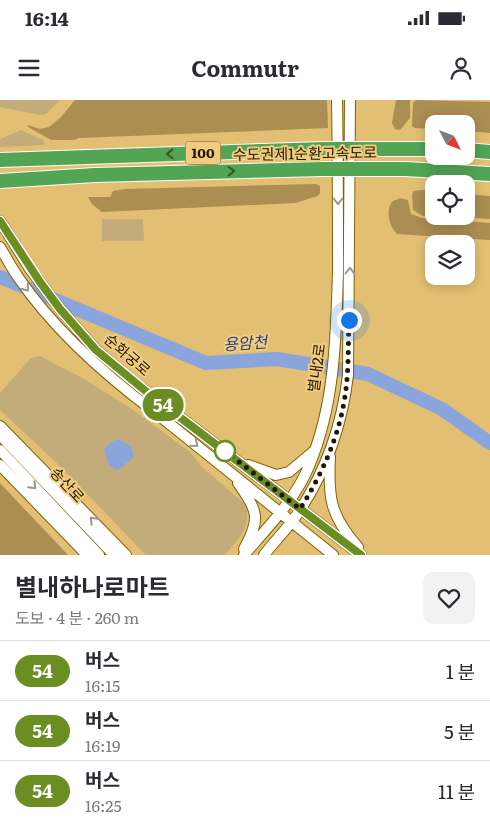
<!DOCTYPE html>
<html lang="ko">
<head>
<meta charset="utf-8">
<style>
  :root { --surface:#fff; --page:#f2f2f3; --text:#2b2b33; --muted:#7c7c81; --line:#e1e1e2 }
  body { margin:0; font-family:Literata,"Noto Sans KR",serif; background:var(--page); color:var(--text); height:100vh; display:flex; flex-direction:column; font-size:19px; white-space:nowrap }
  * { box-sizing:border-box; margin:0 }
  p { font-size:16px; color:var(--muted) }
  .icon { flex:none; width:28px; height:28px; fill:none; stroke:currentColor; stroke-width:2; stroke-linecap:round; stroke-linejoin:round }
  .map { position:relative; height:455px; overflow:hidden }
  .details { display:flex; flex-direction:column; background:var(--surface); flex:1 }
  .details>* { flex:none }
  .badge { padding:0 10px; border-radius:16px; font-size:18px; line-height:32px }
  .needle { width:32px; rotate:132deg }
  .buttons { position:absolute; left:425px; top:15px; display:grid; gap:10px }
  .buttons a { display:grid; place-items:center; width:50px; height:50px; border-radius:10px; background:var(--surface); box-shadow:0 2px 12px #0003; font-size:25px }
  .you { position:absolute; width:25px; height:25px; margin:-12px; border:4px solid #fff; border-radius:50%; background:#1a73e8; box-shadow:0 0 0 8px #1a73e833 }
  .map>.badge { position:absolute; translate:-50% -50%; box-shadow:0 0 0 2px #fff }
  .round { display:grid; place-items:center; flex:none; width:52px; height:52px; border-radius:10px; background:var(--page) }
  .summary { display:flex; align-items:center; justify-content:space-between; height:85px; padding:0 15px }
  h1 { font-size:24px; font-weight:700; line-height:38px }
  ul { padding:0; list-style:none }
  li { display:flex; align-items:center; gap:15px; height:60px; padding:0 15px; border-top:1px solid var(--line) }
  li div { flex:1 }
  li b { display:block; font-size:19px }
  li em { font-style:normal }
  li .badge { min-width:55px; font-weight:700; text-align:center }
  .status { display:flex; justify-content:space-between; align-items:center; height:35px; padding:0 25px; background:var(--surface); direction:ltr }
  .status svg { height:14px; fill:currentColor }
  header { display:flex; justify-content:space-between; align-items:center; height:65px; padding:0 15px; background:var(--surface); font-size:22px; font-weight:700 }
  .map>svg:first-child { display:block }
  .green { fill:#c4ac7a }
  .forest { fill:#ab8e52 }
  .water { fill:#8aa4dc }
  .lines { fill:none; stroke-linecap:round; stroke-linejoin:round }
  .river { stroke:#8aa4dc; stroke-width:14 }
  .minor-casing { stroke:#826106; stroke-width:12 }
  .highway-casing { stroke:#fff; stroke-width:16 }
  .minor { stroke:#fff; stroke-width:10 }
  .highway { stroke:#51a555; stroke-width:14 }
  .highway-bridge-casing { stroke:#fff; stroke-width:16; stroke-linecap:butt }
  .highway-bridge { stroke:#51a555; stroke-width:14 }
  .oneway { stroke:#375727 }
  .oneway2 { stroke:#9b978d }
  .line-casing { stroke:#fff; stroke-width:11 }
  .line { stroke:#6b8e23; stroke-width:8 }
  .walk { stroke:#211701; stroke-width:5; stroke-dasharray:0 9 }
  .stop-dot { fill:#fff; stroke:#6b8e23; stroke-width:2.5 }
  .labels { text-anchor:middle; stroke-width:4; stroke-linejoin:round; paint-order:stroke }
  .shield { fill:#f1cc80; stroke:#5f4d27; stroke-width:1 }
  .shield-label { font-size:14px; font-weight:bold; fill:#211701 }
  .street-label { font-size:15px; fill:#211701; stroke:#f1cc80 }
  .water-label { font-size:16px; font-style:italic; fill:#264284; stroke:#f1cc80 }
</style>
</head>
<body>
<div class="status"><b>16:14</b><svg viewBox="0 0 49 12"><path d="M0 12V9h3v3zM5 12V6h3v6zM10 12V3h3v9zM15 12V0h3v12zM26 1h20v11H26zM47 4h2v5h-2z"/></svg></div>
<header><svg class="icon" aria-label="menu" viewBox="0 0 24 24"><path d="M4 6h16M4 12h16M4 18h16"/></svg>Commutr<svg class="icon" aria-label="person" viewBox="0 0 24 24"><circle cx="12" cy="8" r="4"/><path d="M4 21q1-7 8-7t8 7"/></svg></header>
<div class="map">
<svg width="490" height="455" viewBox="0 0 490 455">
  <rect width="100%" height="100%" fill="#e3bf73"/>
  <path class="green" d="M0,0H60L46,14L40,15L0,7Z
    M21,30L43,40L45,45L0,47V39Z
    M102,119H143L144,141H102Z
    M40,256L84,279L129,307L190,352L202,367L246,405C251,429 239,438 225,455H146L62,368L0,310V293L31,258Z"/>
  <path class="forest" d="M75,0H327L328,28L79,38L74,40H51L28,27V25L40,29L49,27L61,17Z
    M396,0H410V18L400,30L395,29L392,23Z
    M416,0L490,2V33L466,31V24H434V29L415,28L412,26L413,3Z
    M316,84L320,86V93L318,96L295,103L102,112L92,104L88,97H110L113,91L125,89Z
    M422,90L434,91V116H423L413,110L412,96L413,91Z
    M466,94L490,96V119L437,116H466Z
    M400,98L408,100L411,114L422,118L490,123V140L397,134C390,128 385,111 392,102C394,100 397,100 400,98Z
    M0,383L68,455H0Z"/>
  <path class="water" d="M117,339L131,346L134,357L119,369L116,370L109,365L104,350L108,345Z"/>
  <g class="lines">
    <path class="river" d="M0,177L206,263L277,259L368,274L442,309L490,343"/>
    <defs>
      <path id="minor" d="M0,121L30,169L60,209L96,250L135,283L361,455
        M0,147C6,157 11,167 18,177C54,230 105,275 156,313L333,455
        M0,326L126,455
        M0,335L114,455
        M0,350L99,455
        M330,357C328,397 330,416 358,447
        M0,365L87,455
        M248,365L276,375L289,372L314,351
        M238,383C258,412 261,418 244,449
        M244,455C268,427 295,400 309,366C335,305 336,237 338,171C338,114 338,57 337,0
        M264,455C274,442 286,430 296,416C325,374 342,326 348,275L350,0"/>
      <path id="highway" d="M404,49H434
        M466,50L490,52
        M0,60L324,49
        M405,69L490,74
        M0,81L95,75L323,69"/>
    </defs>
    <use href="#minor" class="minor-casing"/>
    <use href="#highway" class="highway-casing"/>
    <use href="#minor" class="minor"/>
    <use href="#highway" class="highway"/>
    <defs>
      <path id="highway-bridge" d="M324,49H404
        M323,69H405"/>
    </defs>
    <use href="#highway-bridge" class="highway-bridge-casing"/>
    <use href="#highway-bridge" class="highway-bridge"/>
  </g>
  <defs><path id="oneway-chevron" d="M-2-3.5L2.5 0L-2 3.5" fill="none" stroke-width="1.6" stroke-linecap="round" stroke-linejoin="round" transform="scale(1.25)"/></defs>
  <g class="oneway">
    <use href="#oneway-chevron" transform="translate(170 54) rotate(178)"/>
    <use href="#oneway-chevron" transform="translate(231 71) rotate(-2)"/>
  </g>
  <g class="oneway2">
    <use href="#oneway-chevron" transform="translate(338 101) rotate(90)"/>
    <use href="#oneway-chevron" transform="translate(350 171) rotate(-89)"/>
    <use href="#oneway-chevron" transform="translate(26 188) rotate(51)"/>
    <use href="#oneway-chevron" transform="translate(195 344) rotate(39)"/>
    <use href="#oneway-chevron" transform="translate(33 386) rotate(47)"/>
    <use href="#oneway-chevron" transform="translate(93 420) rotate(-134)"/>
  </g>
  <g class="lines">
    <defs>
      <path id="line" d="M0,121L40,182L60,209L96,250L148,293L361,455"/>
    </defs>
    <use href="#line" class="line-casing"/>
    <use href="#line" class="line"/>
    <path class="walk" d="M225,351L300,409C322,374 339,337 345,296C349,271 348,245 349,220"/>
  </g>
  <circle class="stop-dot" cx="225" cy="351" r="10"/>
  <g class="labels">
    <rect class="shield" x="185.5" y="41.5" width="35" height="23" rx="4"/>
    <g class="shield-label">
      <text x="203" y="58">100</text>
    </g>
    <g class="street-label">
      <text transform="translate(305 54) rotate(-1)" y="5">수도권제1순환고속도로</text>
      <text transform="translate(127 255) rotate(41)" y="5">순화궁로</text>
      <text transform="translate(317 268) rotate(-82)" y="5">별내2로</text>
      <text transform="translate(67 385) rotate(47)" y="5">송산로</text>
    </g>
    <g class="water-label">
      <text transform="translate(245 243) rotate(-4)" y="6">용암천</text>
    </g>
  </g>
</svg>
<div class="buttons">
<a><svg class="needle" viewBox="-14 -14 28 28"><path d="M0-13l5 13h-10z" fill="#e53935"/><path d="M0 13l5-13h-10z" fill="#7c7c81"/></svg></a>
<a><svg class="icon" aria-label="locate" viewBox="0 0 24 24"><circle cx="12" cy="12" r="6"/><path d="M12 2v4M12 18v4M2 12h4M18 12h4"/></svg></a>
<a><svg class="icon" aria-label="layers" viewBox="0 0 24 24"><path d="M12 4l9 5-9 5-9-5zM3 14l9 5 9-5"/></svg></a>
</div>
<div class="you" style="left:349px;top:220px"></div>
<b class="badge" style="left:163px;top:305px;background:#6b8e23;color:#fff">54</b>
</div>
<section class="details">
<div class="summary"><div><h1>별내하나로마트</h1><p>도보 · 4 분 · 260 m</p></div><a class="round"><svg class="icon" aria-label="heart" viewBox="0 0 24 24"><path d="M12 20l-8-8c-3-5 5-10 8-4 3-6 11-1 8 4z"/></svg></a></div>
<ul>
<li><span class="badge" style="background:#6b8e23;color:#fff">54</span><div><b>버스</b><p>16:15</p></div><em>1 분</em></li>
<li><span class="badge" style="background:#6b8e23;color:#fff">54</span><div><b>버스</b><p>16:19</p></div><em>5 분</em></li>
<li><span class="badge" style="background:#6b8e23;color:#fff">54</span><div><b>버스</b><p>16:25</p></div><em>11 분</em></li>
</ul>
</section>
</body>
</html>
